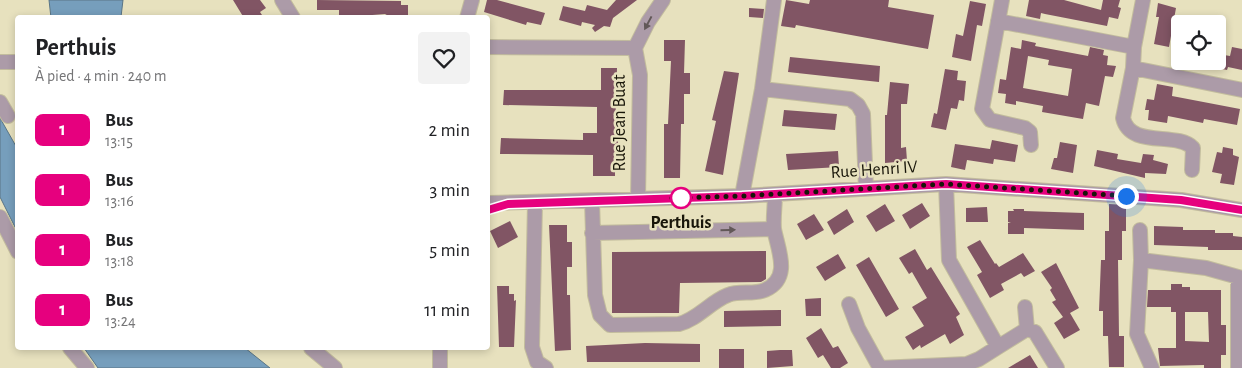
<!DOCTYPE html>
<html lang="fr">
<head>
<meta charset="utf-8">
<style>
  :root { --surface:#fff; --page:#f2f2f2; --text:#202124; --muted:#757577 }
  body { margin:0; font-family:"Alegreya Sans",sans-serif; background:var(--page); color:var(--text); height:100vh; display:flex; flex-direction:column; font-size:19px; white-space:nowrap }
  * { box-sizing:border-box; margin:0 }
  p { font-size:16px; color:var(--muted) }
  .icon { flex:none; width:28px; height:28px; fill:none; stroke:currentColor; stroke-width:2; stroke-linecap:round; stroke-linejoin:round }
  .map { position:relative; flex:1; overflow:hidden }
  .side { position:absolute; left:15px; top:15px; width:475px; height:335px; display:flex; flex-direction:column; background:var(--surface); border-radius:5px; box-shadow:0 2px 8px #0003 }
  .side>* { flex:none }
  .badge { padding:0 10px; border-radius:8px; font-size:18px; line-height:32px }
  .fabs { position:absolute; left:1171px; top:15px; display:grid; gap:10px }
  .fabs a { display:grid; place-items:center; width:55px; height:55px; border-radius:5px; background:var(--surface); box-shadow:0 2px 8px #0003; font-size:25px }
  .you { position:absolute; width:25px; height:25px; margin:-12px; border:4px solid #fff; border-radius:50%; background:#1a73e8; box-shadow:0 0 0 8px #1a73e833 }
  .map>.badge { position:absolute; translate:-50% -50%; box-shadow:0 0 0 2px #fff }
  .round { display:grid; place-items:center; flex:none; width:52px; height:52px; border-radius:5px; background:var(--page) }
  .summary { display:flex; align-items:center; justify-content:space-between; height:85px; padding:0 20px }
  h1 { font-size:24px; font-weight:600; line-height:38px }
  ul { padding:0; list-style:none }
  li { display:flex; align-items:center; gap:15px; height:60px; padding:0 20px }
  li div { flex:1 }
  li b { display:block; font-size:19px }
  li em { font-style:normal }
  li .badge { min-width:55px; font-weight:700; text-align:center }
  .map>svg:first-child { display:block }
  .water { fill:#769ebc; stroke:#5a7586 }
  .building { fill:#815564; fill-rule:evenodd }
  .lines { fill:none; stroke-linecap:round; stroke-linejoin:round }
  .minor-casing { stroke:#c2bc9d; stroke-width:16 }
  .minor { stroke:#ac9ba8; stroke-width:14 }
  .oneway { fill:#625858 }
  .line-casing { stroke:#fff; stroke-width:11 }
  .line { stroke:#e6007e; stroke-width:8 }
  .walk { stroke:#181509; stroke-width:5; stroke-dasharray:0 9 }
  .stop-dot { fill:#fff; stroke:#e6007e; stroke-width:2.5 }
  .labels { text-anchor:middle; stroke-width:5; stroke-linejoin:round; paint-order:stroke }
  .street-label { font-size:18px; fill:#181509; stroke:#e7e1be }
  .stop-label { font-size:18px; font-weight:bold; fill:#181509; stroke:#e7e1be }
</style>
</head>
<body>
<div class="map">
<svg width="1242" height="368" viewBox="0 0 1242 368">
  <rect width="100%" height="100%" fill="#e7e1be"/>
  <path class="water" d="M49,0H123L121,17L51,18Z
    M0,118L17,148V231L0,197Z
    M84,348H245L270,368H98Z"/>
  <path class="building" d="M233,0H260L266,8L260,12L264,18H244Z
    M317,0L401,1V5H408V18H392L385,14L347,17V15H339V10H317Z
    M487,0H497L545,13L541,25L527,22L526,25L484,12Z
    M616,0H637L613,18L610,27L604,26L595,32L592,28L595,25L582,22L581,26L559,20L563,6L585,11L587,5L607,10Z
    M786,0L809,4L810,0H889L888,7L934,15L928,49L796,25L795,28L781,26Z
    M1029,0H1064L1101,10L1103,0H1120L1118,7L1121,8L1118,19L1109,17L1107,26L1045,14L1041,13L1040,19L1026,16Z
    M970,1L986,4L982,26L977,25L971,61L952,57L956,34L963,36Z
    M1158,3L1176,8L1169,47L1154,44L1159,17H1156Z
    M749,8L764,9L763,18L749,17Z
    M664,40H685L684,73H690V94H684V124H681L680,178H664V124H668L671,61H664Z
    M1022,40L1036,43L1035,46L1088,56L1090,47L1104,50L1103,55L1108,56L1107,65L1116,66L1113,77L1105,76L1099,106L1086,103L1083,119L1042,112L1043,106L1016,101V105L1005,103L1006,94L998,93L1000,79L1006,80L1011,47L1021,49ZM1028,56L1049,60L1048,65L1072,69L1068,96L1023,88Z
    M1232,47L1242,49V70L1228,67L1227,70L1218,68V54L1230,56Z
    M790,57L880,66L879,82L788,72Z
    M601,68H617L615,132H618V147H615V176H593V155L500,154L501,138L583,140V133H597V107L503,105L504,90H601Z
    M945,69L958,71L957,80L966,81L964,101L959,100L957,109L951,108L946,130L931,127L934,113L937,114Z
    M724,71L739,73L723,175L705,171L716,121L712,120Z
    M890,82L909,84L907,104H901V148L906,147L907,161L885,163V115H887Z
    M1157,84L1173,87L1172,96L1240,109L1237,125L1204,119L1203,123L1168,116L1167,123L1148,120L1149,110H1145L1147,99L1154,100Z
    M784,110L837,114L835,130L782,126Z
    M992,140L1018,145L1015,162L994,159L993,164L967,160L965,170L951,167L955,144L990,149Z
    M1060,142L1077,145L1073,173L1051,169L1054,158H1057Z
    M1223,147L1233,149V155L1239,157L1234,185L1220,183L1222,174L1212,172L1217,152L1222,153Z
    M1097,150L1118,154L1117,159L1141,163L1143,154L1154,155L1153,160L1168,164L1166,174L1145,173V178L1094,166Z
    M838,151L839,167L788,170L786,154Z
    M922,203L930,216L910,229L902,215Z
    M885,204L895,221L876,232L866,216Z
    M1109,204L1126,205V231H1122V260H1118L1119,336H1124V367H1109L1108,336H1103V311H1099L1101,260H1105V231H1109Z
    M987,207L988,222H966V208Z
    M847,209L854,222L834,235L827,222Z
    M1013,209H1024V211L1084,213V230L1024,228V234H1008V223L1011,222H1008V211H1014Z
    M814,214L824,230L806,240L797,224Z
    M510,221L518,237L498,248L490,231Z
    M549,225H567V242H572V267H567V295H570L571,350L555,351Z
    M1154,226L1183,227V230H1215V233H1233V236L1242,237V250H1208V247L1154,245Z
    M980,240L995,264L996,263L999,267L1023,253L1035,271L1024,277L1021,273L1001,284L1004,290L990,298L977,275L982,272L967,247Z
    M915,249L927,270L931,267L960,314L956,317L964,335L950,344L945,334L921,348L920,345L913,350L905,337L924,326L912,307L927,298L912,272L909,274L899,258Z
    M766,251V279L761,282L680,283L679,313H612V252Z
    M838,254L846,268L825,281L816,267Z
    M869,257L899,309L886,317L856,265Z
    M1056,263L1079,308L1070,313L1080,330L1064,339L1054,323L1063,317L1052,302L1056,300L1050,290L1052,288L1041,272Z
    M1171,284H1182V287H1190V290H1221V325H1226V355H1221V368H1204V365L1160,366L1158,348H1176V312H1171V307H1147L1148,290H1171ZM1185,312H1208L1209,342L1185,341Z
    M497,286H509V294H514V301L516,300L514,347H499Z
    M821,298V316H806L805,299Z
    M781,310V326L724,327V311Z
    M821,328L833,348L838,346L848,363L840,368H831L823,355L818,358L806,338Z
    M645,343L700,344V362H587L586,346Z
    M719,349H744V368H719Z
    M780,350H792L793,366L767,368V351Z
    M1030,355L1038,368H1008Z"/>
  <g class="lines">
    <defs>
      <path id="minor" d="M282,0L293,18
        M1002,0L982,109L990,120L1025,128L1030,132L1031,145
        M1143,0L1134,47L1133,68L1242,90
        M467,18L472,0
        M998,21L1134,47
        M488,47L635,48
        M635,48L640,75L638,199
        M635,48L648,22L663,0
        M0,62H18
        M1133,68L1123,118C1130,149 1177,131 1193,148L1192,170
        M762,89L850,99L858,105L863,114L866,189
        M0,102L8,116
        M946,184L949,260L998,347L1027,329L1035,332L1057,368
        M742,196L762,89L774,0
        M592,201L595,295L600,315L610,325L679,324C698,319 710,302 728,295C739,290 754,295 765,290C792,278 778,250 774,229C773,218 775,205 775,194
        M488,203L742,196L946,184L1181,200L1242,210
        M535,203L532,347L537,362L546,368
        M0,217L18,252
        M1140,230L1141,260L1137,334L1152,368
        M592,233L774,229
        M1141,260L1206,268L1242,278
        M1238,277V368
        M849,304L858,328L880,368
        M1025,307L1027,329
        M70,348L87,368
        M311,348L335,368
        M440,368V348
        M879,368L967,364L979,359L998,347"/>
    </defs>
    <use href="#minor" class="minor-casing"/>
    <use href="#minor" class="minor"/>
  </g>
  <defs><path id="oneway-solid" d="M-6-.8H1V-3.2L6.5 0L1 3.2V.8H-6Z" transform="scale(1.25)"/></defs>
  <g class="oneway">
    <use href="#oneway-solid" transform="translate(648 23) rotate(118)"/>
    <use href="#oneway-solid" transform="translate(728 230) rotate(-1)"/>
  </g>
  <g class="lines">
    <defs>
      <path id="line" d="M488,210L508,204L742,196L946,184L1181,200L1242,210"/>
    </defs>
    <use href="#line" class="line-casing"/>
    <use href="#line" class="line"/>
    <path class="walk" d="M681,198H672L742,196L946,184L1126,196"/>
  </g>
  <circle class="stop-dot" cx="681" cy="198" r="10"/>
  <g class="labels">
    <g class="street-label">
      <text transform="translate(619 123) rotate(-90)" y="6">Rue Jean Buat</text>
      <text transform="translate(874 169) rotate(-4)" y="6">Rue Henri IV</text>
    </g>
    <g class="stop-label">
      <text x="681" y="228">Perthuis</text>
    </g>
  </g>
</svg>
<div class="fabs">
<a><svg class="icon" aria-label="locate" viewBox="0 0 24 24"><circle cx="12" cy="12" r="6"/><path d="M12 2v4M12 18v4M2 12h4M18 12h4"/></svg></a>
</div>
<div class="you" style="left:1126px;top:196px"></div>
<section class="side">
<div class="summary"><div><h1>Perthuis</h1><p>À pied · 4 min · 240 m</p></div><a class="round"><svg class="icon" aria-label="heart" viewBox="0 0 24 24"><path d="M12 20l-8-8c-3-5 5-10 8-4 3-6 11-1 8 4z"/></svg></a></div>
<ul>
<li><span class="badge" style="background:#e6007e;color:#fff">1</span><div><b>Bus</b><p>13:15</p></div><em>2 min</em></li>
<li><span class="badge" style="background:#e6007e;color:#fff">1</span><div><b>Bus</b><p>13:16</p></div><em>3 min</em></li>
<li><span class="badge" style="background:#e6007e;color:#fff">1</span><div><b>Bus</b><p>13:18</p></div><em>5 min</em></li>
<li><span class="badge" style="background:#e6007e;color:#fff">1</span><div><b>Bus</b><p>13:24</p></div><em>11 min</em></li>
</ul>
</section>
</div>
</body>
</html>
